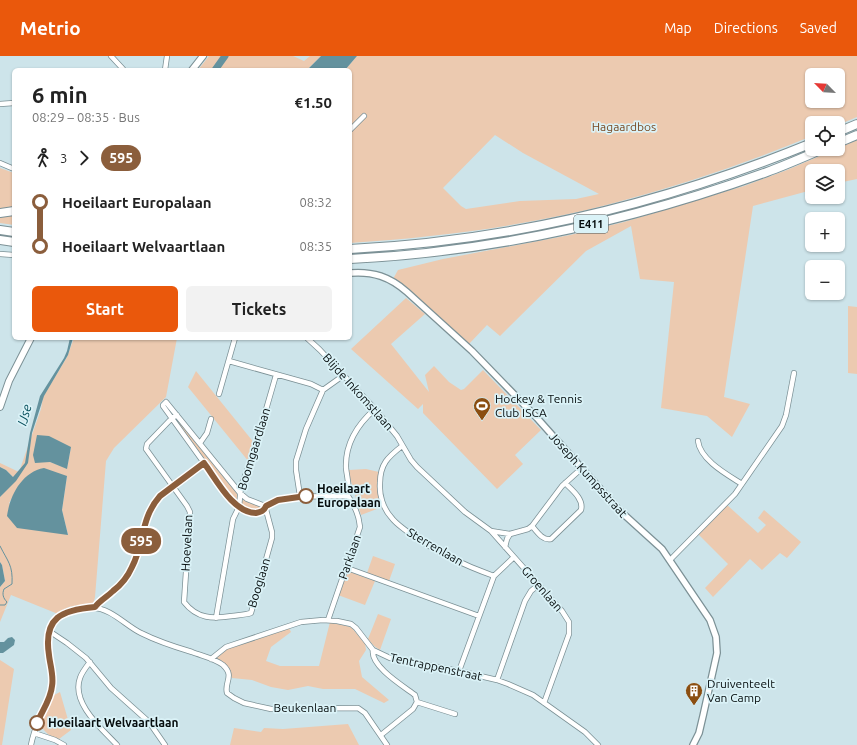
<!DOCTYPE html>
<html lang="en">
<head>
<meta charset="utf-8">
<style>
  :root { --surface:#fff; --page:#f2f2f2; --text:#222; --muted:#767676; --accent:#ea580c }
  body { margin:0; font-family:Ubuntu,sans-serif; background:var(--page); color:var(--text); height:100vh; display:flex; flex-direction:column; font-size:15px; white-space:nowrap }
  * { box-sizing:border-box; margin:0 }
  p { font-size:13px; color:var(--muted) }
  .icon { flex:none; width:22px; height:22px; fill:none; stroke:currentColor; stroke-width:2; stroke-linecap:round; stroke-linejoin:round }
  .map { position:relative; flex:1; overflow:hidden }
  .panel { position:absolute; left:12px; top:12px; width:340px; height:272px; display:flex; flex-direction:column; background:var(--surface); border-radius:6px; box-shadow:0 1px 3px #0004 }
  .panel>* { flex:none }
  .badge { padding:0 8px; border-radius:13px; font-size:14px; line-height:26px }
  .needle { width:26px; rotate:294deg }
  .tools { position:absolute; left:805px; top:12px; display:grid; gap:8px }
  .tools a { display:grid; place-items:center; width:40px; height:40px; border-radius:6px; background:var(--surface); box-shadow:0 1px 3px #0004; font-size:20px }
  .map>.badge { position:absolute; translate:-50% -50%; box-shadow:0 0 0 2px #fff }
  .legs { display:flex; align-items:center; gap:6px; height:44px; padding:0 20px; font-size:13px }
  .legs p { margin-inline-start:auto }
  .headline { display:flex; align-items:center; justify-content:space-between; height:68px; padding:0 20px }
  h1 { font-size:22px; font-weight:700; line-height:30px }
  .action { display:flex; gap:8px; margin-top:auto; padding:8px 20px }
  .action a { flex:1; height:46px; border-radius:6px; background:var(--accent); color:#fff; font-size:16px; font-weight:700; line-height:46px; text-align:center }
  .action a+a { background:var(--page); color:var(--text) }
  ul { padding:0 20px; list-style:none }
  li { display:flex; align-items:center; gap:14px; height:44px; font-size:15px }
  li i { display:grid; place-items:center; width:6px; height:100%; margin:0 5px; background:currentColor }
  li i::after { content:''; width:10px; height:10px; margin:-5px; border:3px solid; border-radius:50%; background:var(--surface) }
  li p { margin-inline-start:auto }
  li:first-child i { background:linear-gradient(#0000 50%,currentColor 0) }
  li:last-child i { background:linear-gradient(currentColor 50%,#0000 0) }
  header { display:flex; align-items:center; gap:24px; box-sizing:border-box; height:56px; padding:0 20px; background:var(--accent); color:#fff }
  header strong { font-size:19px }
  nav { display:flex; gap:22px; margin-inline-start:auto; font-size:14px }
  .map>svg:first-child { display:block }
  .green { fill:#eccab0; fill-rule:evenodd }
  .water { fill:#64929e }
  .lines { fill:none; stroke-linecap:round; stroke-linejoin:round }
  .stream { stroke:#64929e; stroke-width:1 }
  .river { stroke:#64929e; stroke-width:7 }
  .minor-casing { stroke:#7c9196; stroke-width:6 }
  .tertiary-casing { stroke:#7c9196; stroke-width:8 }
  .secondary-casing { stroke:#7c9196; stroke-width:8 }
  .motorway-casing { stroke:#7c9196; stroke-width:10 }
  .minor { stroke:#fff; stroke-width:4.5 }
  .tertiary { stroke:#fff; stroke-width:5.5 }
  .secondary { stroke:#fff; stroke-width:6 }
  .motorway { stroke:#fff; stroke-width:8 }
  .line-1-casing { stroke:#fff; stroke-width:9 }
  .line-1 { stroke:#8b5e3c; stroke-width:6 }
  .stop-1-dot { fill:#fff; stroke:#8b5e3c; stroke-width:2 }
  .labels { text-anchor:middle; stroke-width:3.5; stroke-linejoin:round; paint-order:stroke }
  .shield { fill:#daf2f7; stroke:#465254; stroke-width:1 }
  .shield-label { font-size:11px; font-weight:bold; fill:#060d0e }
  .park-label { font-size:12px; fill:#794a23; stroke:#daf2f7 }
  .street-label { font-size:12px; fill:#060d0e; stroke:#daf2f7 }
  .poi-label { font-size:12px; fill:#060d0e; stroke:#daf2f7; text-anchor:start }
  .stop-label { font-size:12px; font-weight:bold; fill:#060d0e; stroke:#daf2f7; text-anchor:start }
  .water-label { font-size:13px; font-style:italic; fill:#09505d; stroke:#daf2f7 }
</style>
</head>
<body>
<header>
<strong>Metrio</strong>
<nav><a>Map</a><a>Directions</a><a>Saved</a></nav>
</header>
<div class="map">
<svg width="857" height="689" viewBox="0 0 857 689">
  <rect width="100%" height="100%" fill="#cde4ea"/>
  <path class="green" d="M209,0H293L304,5L310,0H321L309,12V14H198Z
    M357,0H857V61L838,69V67H812V80C747,107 681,129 614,147C528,170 439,181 350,187V14H345ZM812,19H838V45H812ZM495,79L523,97L599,138L576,143L520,145L466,153L461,150L443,132Z
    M857,84V123L838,127V115H812V134L753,150L724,341L750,348L732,381L707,360L661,352L674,226L640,223L631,170L586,195L500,280L487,269L469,288L393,223L398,214L443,203L570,179L624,166L744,130L787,114Z
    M0,112L14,117V153L0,155Z
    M14,158V169L0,167V161Z
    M406,242L425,258L391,288L429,336L425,319L434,310L449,326L461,334L464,333L483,314L541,374L515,399L523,408L497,433L423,357V348L418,353L351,293Z
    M848,250L857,251V318L848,317Z
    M74,282H177L166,341L114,392L106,405L95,541L93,549L69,551L58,558L11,539L0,566V531L5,525L2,509L0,506V441L15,423L6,414L0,411V407L19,416L41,353L43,341L67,301ZM71,391L67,412L50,406ZM67,420L62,454L68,479L9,447L14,439Z
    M196,315L255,388L249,406L188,331Z
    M178,362L237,436L238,444L234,445L175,365Z
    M366,413L379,416L377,433L382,451L361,459L350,422L349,414Z
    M244,443L250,447L262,450L261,453C254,457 247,453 241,449L242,445Z
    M726,448L758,477L766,469L758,462L764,454L801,486L787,502L780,497L762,514L750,503L713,541L705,532L728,508L698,478Z
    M373,500L395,508L389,525L367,517Z
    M348,515L375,525L365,549L338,539Z
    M378,558L391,563L380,594L374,590L368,583Z
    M330,566L351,571L365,587L366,594L359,605L362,621L389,644L384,647L355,633H323L308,630L288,634L271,631L252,624L232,622L227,610L214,603L226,593L289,572L291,576L271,591L266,605L280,610H319Z
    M0,604L14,613L2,689H0Z
    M60,636L71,674L59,683C48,679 46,678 40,668L54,639Z
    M348,668L359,689H230L234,672L261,676L264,672L283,673Z"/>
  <path class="water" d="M321,0H357L345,14H309V12Z
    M70,282H73L68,299L44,340L32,377L28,407L16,425L0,441V411L6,414L13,421L25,407L30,377L40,340L64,302L67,295Z
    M37,379L49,380L71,391L67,413L50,406L35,407L33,399Z
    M44,412L67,420L62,454L68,479L17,472L7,460C10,439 22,416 44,412Z
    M0,506L2,509L5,525L0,531Z
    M12,581L15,584L14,589L3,597H0V586H4L8,582Z"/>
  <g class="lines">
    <path class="stream" d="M0,490C8,506 13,509 12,528L4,533C2,538 3,542 7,546L5,549H0"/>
    <path class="river" d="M215,14L225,0"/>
    <defs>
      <path id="minor" d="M111,0L123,13
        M165,14L167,0
        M0,48L14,47
        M350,74L364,60
        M0,107L14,113
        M0,198L14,199
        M307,282L320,294L375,353L397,380L411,404L417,411L465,456L491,475L510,478L528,473L532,470L562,430L582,412
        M229,305L311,328L323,334
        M219,338L235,282
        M166,346L240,437L247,443L265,450L264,454C252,462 238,451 230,443L163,350V349Z
        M177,359L172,362L147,388L146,393L187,450L190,456L184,546C197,563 213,563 232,560C238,559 245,559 251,557L272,482V476L265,450
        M698,385C700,404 728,419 742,428
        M200,387L207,377L211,363
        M402,390C388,401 380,408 380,427C379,439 383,452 391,461C396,468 403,472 409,477C436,496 463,509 494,520
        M300,440L296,414V405L306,373L323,334L344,319
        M265,450C293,437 318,441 348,440
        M532,470C537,476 543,485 551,483L581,454C584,443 572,434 565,427
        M491,475L562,555L569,566V578L544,647
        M505,491L507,483L510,478
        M670,504L735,438L782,370L786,359L794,317
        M347,512L479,560
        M95,551C100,544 107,541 113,535C121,529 128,520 132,511C145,486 140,463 160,440L204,407
        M216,562L233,463L239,451L241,430L252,402L276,319
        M328,564L360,471C359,459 355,450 348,440C350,430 347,422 346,412C345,388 358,368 375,353
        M49,575L67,587L86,602L111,632L149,666L165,689
        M373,594C370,610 403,630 415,639L417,646L455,658
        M211,603L226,591L301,566L323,564L337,565L351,568L356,572L373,594L390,602L459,615L497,624L508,628L533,639L585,676L598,689
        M90,606C86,611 82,616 80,622C71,647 102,673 117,689
        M459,615L494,520L514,501
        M497,624L525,545L531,535L538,529
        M34,677L55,684L64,689
        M381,679L413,653L417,646
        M31,689C33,678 37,668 41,657C46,649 51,639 53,629C55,607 38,582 57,562C65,553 81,551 93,552C111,552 126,570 141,577C157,585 175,591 192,596C202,600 214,602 223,609C235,620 224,626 227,637L234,642L244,647L271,653L358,652L365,657L387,689"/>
      <path id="tertiary" d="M350,217C373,215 390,221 407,236L472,295L537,362L619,454L662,493L710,564L716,581L717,597L703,660L699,677L693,689"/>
      <path id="secondary" d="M192,14L203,0
        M0,351L9,325L31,282"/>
      <path id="motorway" d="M838,76L857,68
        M838,87L857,79
        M0,157L14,155
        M0,174L14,176
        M0,184L14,186
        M350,193C509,185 665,147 812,87
        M350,203C492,196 634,164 767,116C786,109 804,101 823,93"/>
    </defs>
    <use href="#minor" class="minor-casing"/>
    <use href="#tertiary" class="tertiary-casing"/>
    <use href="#secondary" class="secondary-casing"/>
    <use href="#motorway" class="motorway-casing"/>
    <use href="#minor" class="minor"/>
    <use href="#tertiary" class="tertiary"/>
    <use href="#secondary" class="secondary"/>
    <use href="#motorway" class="motorway"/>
  </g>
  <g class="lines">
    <defs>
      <path id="line-1" d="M37,667C42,655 51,643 52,630C54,620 50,609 49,599C43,561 62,554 95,551C100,544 107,541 113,535C121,529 128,520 132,511C145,486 140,463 160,440L204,407C216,423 233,457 256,457C261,456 264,455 266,450L278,444L306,440"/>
    </defs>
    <use href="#line-1" class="line-1-casing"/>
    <use href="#line-1" class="line-1"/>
  </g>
  <defs>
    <symbol id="stadium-pin" viewBox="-11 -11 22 30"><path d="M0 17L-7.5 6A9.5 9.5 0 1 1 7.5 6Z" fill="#8b4e11" stroke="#daf2f7"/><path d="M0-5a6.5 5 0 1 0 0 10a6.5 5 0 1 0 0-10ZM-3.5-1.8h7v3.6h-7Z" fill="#fff"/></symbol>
    <symbol id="building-pin" viewBox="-11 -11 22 30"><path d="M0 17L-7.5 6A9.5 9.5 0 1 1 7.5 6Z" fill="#8b4e11" stroke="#daf2f7"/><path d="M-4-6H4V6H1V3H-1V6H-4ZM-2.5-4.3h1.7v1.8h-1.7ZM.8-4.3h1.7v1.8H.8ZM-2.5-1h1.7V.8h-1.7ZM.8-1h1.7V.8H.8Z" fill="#fff"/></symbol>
  </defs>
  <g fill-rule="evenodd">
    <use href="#stadium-pin" x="472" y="340" width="20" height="27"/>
    <use href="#building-pin" x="684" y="625" width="20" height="27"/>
  </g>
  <g class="stop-1-dot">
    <circle cx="306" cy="440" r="7"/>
    <circle cx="37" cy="667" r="7"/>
  </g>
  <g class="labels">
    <rect class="shield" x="574" y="159" width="34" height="18" rx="3"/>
    <g class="shield-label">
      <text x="591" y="172">E411</text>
    </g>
    <g class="park-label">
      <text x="624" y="75">Hagaardbos</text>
    </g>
    <g class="street-label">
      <text transform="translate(358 336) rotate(48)" y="4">Blijde Inkomstlaan</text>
      <text transform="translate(254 393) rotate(-73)" y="4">Boomgaardlaan</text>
      <text transform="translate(588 419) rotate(48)" y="4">Joseph Kumpsstraat</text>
      <text transform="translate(187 487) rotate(-87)" y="4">Hoevelaan</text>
      <text transform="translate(435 491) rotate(30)" y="4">Sterrenlaan</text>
      <text transform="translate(350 501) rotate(-71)" y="4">Parklaan</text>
      <text transform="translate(259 527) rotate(-73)" y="4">Booglaan</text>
      <text transform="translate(542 533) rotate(49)" y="4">Groenlaan</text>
      <text transform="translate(436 611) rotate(12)" y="4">Tentrappenstraat</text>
      <text x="305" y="656">Beukenlaan</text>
    </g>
    <g class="poi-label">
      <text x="495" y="347">Hockey &amp; Tennis<tspan x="495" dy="14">Club ISCA</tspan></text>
      <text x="707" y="632">Druiventeelt<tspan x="707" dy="14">Van Camp</tspan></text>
    </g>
    <g class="stop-label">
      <text x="317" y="437">Hoeilaart<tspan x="317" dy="14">Europalaan</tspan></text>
      <text x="48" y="671">Hoeilaart Welvaartlaan</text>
    </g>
    <g class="water-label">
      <text transform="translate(24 359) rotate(-75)" y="5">IJse</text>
    </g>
  </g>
</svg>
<div class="tools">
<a><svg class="needle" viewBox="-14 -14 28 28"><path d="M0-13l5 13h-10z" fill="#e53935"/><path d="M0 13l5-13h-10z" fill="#767676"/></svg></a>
<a><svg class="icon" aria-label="locate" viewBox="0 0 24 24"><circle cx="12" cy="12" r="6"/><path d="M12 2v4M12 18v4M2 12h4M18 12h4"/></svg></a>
<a><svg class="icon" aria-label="layers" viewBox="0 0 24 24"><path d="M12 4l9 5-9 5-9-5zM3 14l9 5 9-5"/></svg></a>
<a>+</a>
<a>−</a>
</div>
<b class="badge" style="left:141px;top:485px;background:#8b5e3c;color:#fff">595</b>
<section class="panel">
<div class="headline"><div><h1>6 min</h1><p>08:29 – 08:35 · Bus</p></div><b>€1.50</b></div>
<div class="legs"><svg class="icon" aria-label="walk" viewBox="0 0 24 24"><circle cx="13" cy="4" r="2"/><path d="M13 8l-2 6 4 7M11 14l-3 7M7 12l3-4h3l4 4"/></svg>3<svg class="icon" aria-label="forward" viewBox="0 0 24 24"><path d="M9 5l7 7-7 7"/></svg><b class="badge" style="background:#8b5e3c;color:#fff">595</b></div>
<ul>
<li><i style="color:#8b5e3c"></i><b>Hoeilaart Europalaan</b><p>08:32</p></li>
<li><i style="color:#8b5e3c"></i><b>Hoeilaart Welvaartlaan</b><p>08:35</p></li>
</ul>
<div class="action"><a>Start</a><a>Tickets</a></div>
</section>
</div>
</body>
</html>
